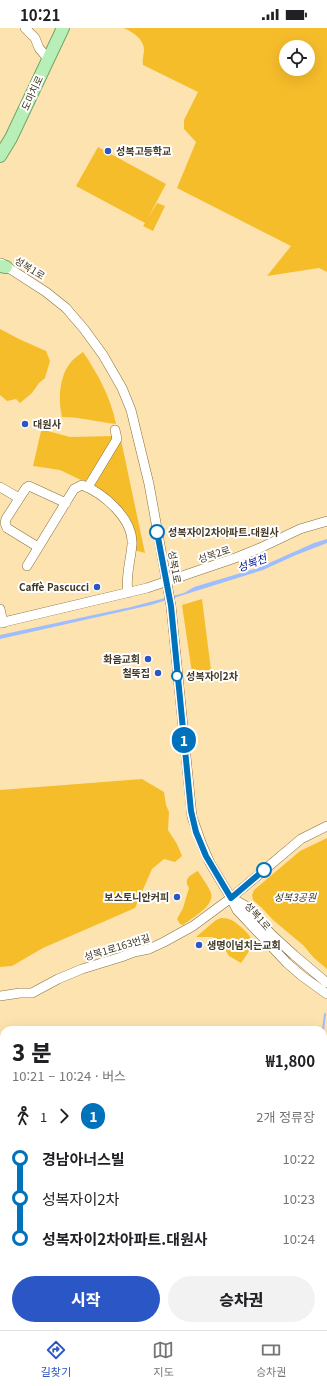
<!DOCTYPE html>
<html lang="ko">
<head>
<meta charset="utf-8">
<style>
  :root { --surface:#fff; --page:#f2f2f2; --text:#202124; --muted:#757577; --line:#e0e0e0; --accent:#2b56c5 }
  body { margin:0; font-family:Georgia,"Noto Sans KR",serif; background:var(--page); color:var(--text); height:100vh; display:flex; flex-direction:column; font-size:15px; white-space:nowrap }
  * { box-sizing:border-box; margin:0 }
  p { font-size:13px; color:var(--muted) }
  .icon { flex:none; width:22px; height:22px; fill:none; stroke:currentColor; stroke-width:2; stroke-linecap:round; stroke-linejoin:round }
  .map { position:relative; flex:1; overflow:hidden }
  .details { position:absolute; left:0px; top:998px; width:327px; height:304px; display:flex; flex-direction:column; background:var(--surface); border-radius:12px 12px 0 0; box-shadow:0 4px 16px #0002 }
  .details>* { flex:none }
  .badge { padding:0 8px; border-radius:13px; font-size:14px; line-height:26px }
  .tools { position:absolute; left:279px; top:12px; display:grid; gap:8px }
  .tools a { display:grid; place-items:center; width:36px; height:36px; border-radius:50%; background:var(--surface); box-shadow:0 4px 16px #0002; font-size:20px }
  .map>.badge { position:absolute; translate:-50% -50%; box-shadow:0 0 0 2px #fff }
  .legs { display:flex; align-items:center; gap:6px; height:44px; padding:0 12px; font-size:13px }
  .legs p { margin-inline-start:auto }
  .summary { display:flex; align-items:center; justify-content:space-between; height:68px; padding:0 12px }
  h1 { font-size:22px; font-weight:800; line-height:30px }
  .action { display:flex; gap:8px; margin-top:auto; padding:8px 12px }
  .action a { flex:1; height:46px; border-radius:24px; background:var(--accent); color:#fff; font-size:16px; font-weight:800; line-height:46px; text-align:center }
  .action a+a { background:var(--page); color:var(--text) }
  ul { padding:0 12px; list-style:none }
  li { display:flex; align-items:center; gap:14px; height:40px; font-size:15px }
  li i { display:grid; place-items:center; width:6px; height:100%; margin:0 5px; background:currentColor }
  li i::after { content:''; width:10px; height:10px; margin:-5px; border:3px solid; border-radius:50%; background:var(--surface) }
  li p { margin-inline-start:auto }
  li:first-child i { background:linear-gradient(#0000 50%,currentColor 0) }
  li:last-child i { background:linear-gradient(currentColor 50%,#0000 0) }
  .status { display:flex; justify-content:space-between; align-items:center; height:28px; padding:0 20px; background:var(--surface); direction:ltr }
  .status svg { height:11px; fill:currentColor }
  .dock { display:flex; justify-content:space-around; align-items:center; height:56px; border-top:1px solid var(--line); background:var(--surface); font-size:11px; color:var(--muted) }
  .dock a { display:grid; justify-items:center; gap:2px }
  .dock .current { color:var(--accent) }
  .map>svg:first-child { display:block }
  .green { fill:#f6bd2b; fill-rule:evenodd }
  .water { fill:#9dbdff }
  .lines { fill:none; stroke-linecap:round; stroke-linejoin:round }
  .stream { stroke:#9dbdff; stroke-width:2 }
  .minor-casing { stroke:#877040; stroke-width:10 }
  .major-casing { stroke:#6fa766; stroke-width:14 }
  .minor { stroke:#fff; stroke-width:9 }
  .major { stroke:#b8efb9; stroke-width:12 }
  .line-1-casing { stroke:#fff; stroke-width:9 }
  .line-1 { stroke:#0072bc; stroke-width:6 }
  .poi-dot { fill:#2b56c5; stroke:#fff; stroke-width:1.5 }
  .stop-1-dot { fill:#fff; stroke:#0072bc; stroke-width:2 }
  .labels { text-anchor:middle; stroke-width:4; stroke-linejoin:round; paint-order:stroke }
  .street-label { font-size:10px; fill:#413722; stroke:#fff }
  .poi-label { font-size:10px; font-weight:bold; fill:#413722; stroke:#fff; text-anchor:end }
  .stop-label { font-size:10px; font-weight:bold; fill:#413722; stroke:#fff; text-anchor:start }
  .park-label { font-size:10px; font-style:italic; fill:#3a2f18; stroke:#fff }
  .water-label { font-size:11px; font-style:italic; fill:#021494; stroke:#fff }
</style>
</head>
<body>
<div class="status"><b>10:21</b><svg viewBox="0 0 49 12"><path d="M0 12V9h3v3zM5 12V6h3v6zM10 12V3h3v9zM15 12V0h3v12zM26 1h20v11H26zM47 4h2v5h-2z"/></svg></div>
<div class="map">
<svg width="327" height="1302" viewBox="0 0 327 1302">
  <rect width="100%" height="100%" fill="#fde3af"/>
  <path class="green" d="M124,0H327V244L319,240L267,248L291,218L177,160L196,114L184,101V92L198,64L143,37C142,31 144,27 144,21C143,10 132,4 124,0ZM286,19H308V41H286Z
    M98,119L166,156L148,190L157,175L165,178L153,203L143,198L145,195L76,158Z
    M0,301L19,311L46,323L50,333L45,350L39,355L32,365L20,375L16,371L7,373L0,367Z
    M83,324C98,346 111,370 116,396C98,394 80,389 62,389C58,372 59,348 71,334C74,330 79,327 83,324Z
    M44,402L70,409L114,408L86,453L81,452L60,442L33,438L41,403Z
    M121,412L145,525L134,522L135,514L103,466L93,457Z
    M202,571L211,642L192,645L182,577Z
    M142,751L164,764L166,777L169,784L168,802L177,816L182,828L175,834L164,831L152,841L135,880L43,920L12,938L0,939V762Z
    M327,810V941L314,930L303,917L273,892L261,879L253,872L252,867L254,862L300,823Z
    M198,843C202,850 208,857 211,865C215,878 192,890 183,897L180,896L177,891L183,880L189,860C183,851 190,847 198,843Z
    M221,890C230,890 234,893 241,899C258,914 253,918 241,935L229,928L220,913L216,915L214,914L213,909H196L216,892Z
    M323,1041H327V1085L323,1114Z
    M0,1133L4,1138V1182L0,1176Z
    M323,1149L327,1150V1241L323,1240Z
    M0,1233L2,1234L4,1233V1298H104L99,1302H0Z
    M323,1243L327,1244V1302H316L314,1298H323Z"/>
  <path class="water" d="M327,511V515L296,527L263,542L151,577L0,611V607L131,579L184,565L194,559L258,540L314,515Z"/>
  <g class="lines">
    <path class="stream" d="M323,1002L325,986
      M306,1298V1302"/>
    <defs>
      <path id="minor" d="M25,0L35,10L39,20L48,31
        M1,235L46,264L66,280L84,301L103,327L122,360L131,382L149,456L171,578L190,769L192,789L202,817L210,835L231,870L237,882L287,935L302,948L327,966
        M0,459L19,470
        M88,459L117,411L115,402
        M38,519L7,500L5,495L6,491L26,460L29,458L66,475
        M27,538L74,461L82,457C103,465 133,490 132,516C131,532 125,548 128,565
        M0,581L3,595
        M0,595L147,560L238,529L260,520L300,501L327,493
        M231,870L244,877L271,906L294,927L327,955
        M0,968L20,965H32L58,951L82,941L121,929L134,924L149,921L164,914L193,898L231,870L301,811L327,798"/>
      <path id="major" d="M0,128L11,110L63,0
        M0,238L6,239"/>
    </defs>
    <use href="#minor" class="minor-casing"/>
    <use href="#major" class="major-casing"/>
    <use href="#minor" class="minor"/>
    <use href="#major" class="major"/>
  </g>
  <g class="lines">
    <defs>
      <path id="line-1" d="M157,504L171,578L191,783L196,804L206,828L231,870L264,842"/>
    </defs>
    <use href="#line-1" class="line-1-casing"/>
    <use href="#line-1" class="line-1"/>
  </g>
  <g class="poi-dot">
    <circle cx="108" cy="123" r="4"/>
    <circle cx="25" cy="396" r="4"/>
    <circle cx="97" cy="559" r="4"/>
    <circle cx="148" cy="631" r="4"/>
    <circle cx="158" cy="645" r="4"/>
    <circle cx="177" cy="869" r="4"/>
    <circle cx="199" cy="917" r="4"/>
  </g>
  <g class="stop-1-dot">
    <circle cx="157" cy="504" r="7"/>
    <circle cx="177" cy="648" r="5"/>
    <circle cx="264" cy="842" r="7"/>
  </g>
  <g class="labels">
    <g class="street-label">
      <text transform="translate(32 65) rotate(-65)" y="4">도마치로</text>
      <text transform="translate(30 240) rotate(32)" y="4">성복1로</text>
      <text transform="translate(214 526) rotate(-18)" y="4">성복2로</text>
      <text transform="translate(175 539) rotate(80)" y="4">성복1로</text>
      <text transform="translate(258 888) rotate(49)" y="4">성복1로</text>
      <text transform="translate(117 919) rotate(-17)" y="4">성복1로163번길</text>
    </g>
    <g class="poi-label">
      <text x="116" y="127" text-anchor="start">성복고등학교</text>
      <text x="33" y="400" text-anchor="start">대원사</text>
      <text x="89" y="563">Caffè Pascucci</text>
      <text x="140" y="635">화음교회</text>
      <text x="150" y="649">철뚝집</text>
      <text x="169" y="873">보스토니안커피</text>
      <text x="207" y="921" text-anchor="start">생명이넘치는교회</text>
    </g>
    <g class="stop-label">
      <text x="168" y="508">성복자이2차아파트.대원사</text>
      <text x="186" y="652">성복자이2차</text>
    </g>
    <g class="park-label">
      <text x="295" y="873">성복3공원</text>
    </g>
    <g class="water-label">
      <text transform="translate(252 535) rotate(-20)" y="4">성복천</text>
    </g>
  </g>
</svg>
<div class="tools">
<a><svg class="icon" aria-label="locate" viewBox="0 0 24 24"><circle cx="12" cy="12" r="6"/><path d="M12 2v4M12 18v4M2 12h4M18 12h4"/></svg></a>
</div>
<b class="badge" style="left:184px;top:712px;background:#0072bc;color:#fff">1</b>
<section class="details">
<div class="summary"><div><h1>3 분</h1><p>10:21 – 10:24 · 버스</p></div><b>₩1,800</b></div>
<div class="legs"><svg class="icon" aria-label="walk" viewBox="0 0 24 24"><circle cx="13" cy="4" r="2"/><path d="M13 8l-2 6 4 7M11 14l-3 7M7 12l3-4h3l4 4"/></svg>1<svg class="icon" aria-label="forward" viewBox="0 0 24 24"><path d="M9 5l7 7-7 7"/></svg><b class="badge" style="background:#0072bc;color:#fff">1</b><p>2개 정류장</p></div>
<ul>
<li><i style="color:#0072bc"></i><b>경남아너스빌</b><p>10:22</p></li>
<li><i style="color:#0072bc"></i><span>성복자이2차</span><p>10:23</p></li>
<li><i style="color:#0072bc"></i><b>성복자이2차아파트.대원사</b><p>10:24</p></li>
</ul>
<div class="action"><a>시작</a><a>승차권</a></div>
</section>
</div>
<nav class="dock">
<a class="current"><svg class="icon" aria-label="directions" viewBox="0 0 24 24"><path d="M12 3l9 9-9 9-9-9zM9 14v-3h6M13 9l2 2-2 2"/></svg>길찾기</a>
<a><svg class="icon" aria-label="map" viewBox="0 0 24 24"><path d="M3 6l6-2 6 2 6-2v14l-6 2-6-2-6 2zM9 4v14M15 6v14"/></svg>지도</a>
<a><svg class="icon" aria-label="tickets" viewBox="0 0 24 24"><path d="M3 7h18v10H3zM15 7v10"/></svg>승차권</a>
</nav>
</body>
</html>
